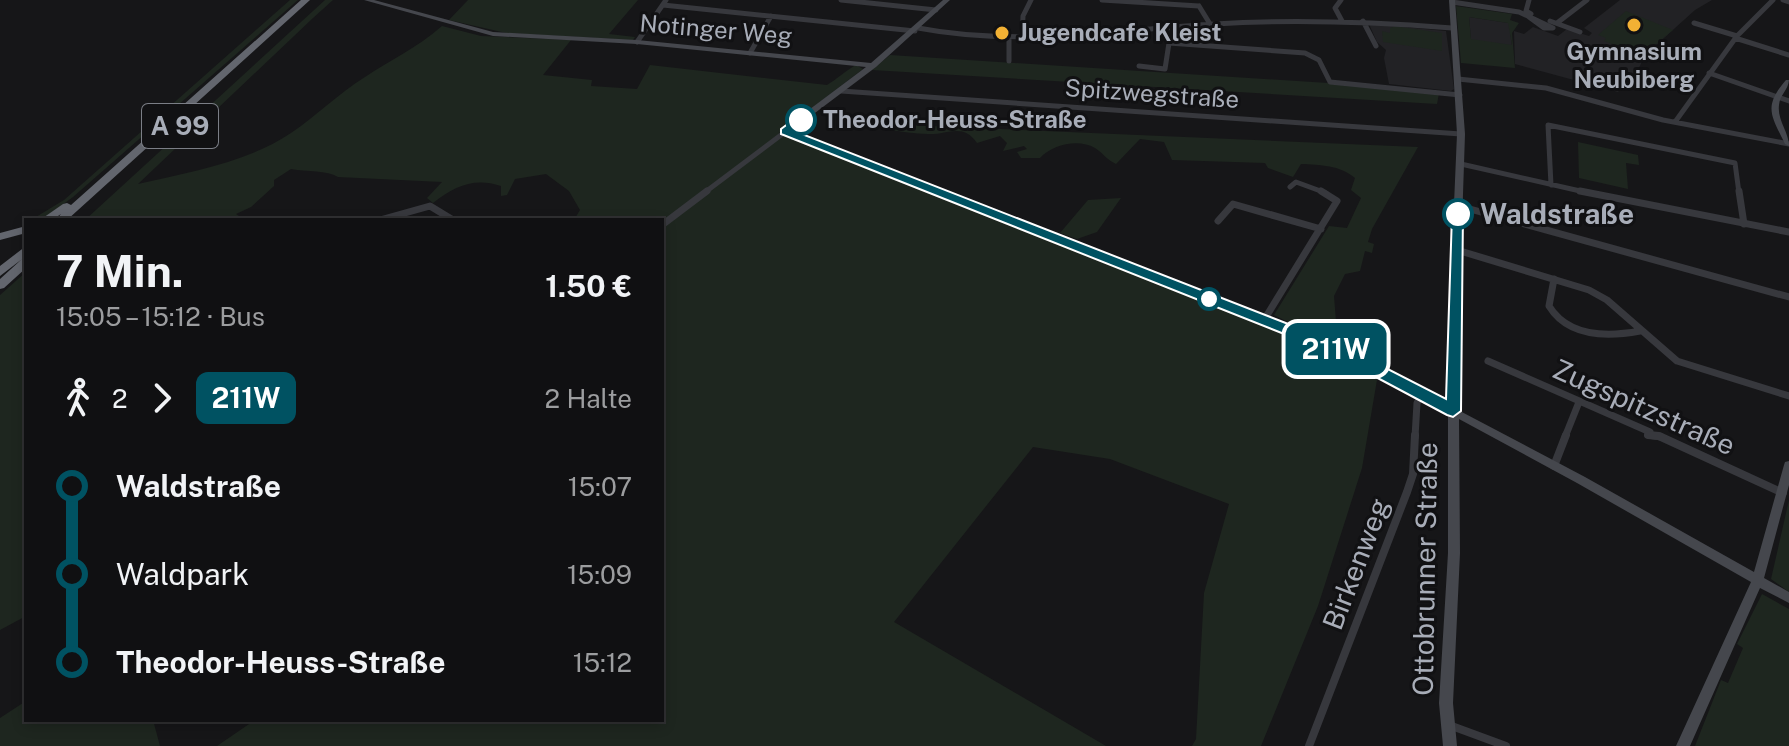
<!DOCTYPE html>
<html lang="de">
<head>
<meta charset="utf-8">
<style>
  :root { --surface:#101012; --page:#1e1e20; --text:#f1f3f6; --muted:#9c9d9f; --line:#303032 }
  body { margin:0; font-family:"Public Sans",sans-serif; background:var(--page); color:var(--text); height:100vh; display:flex; flex-direction:column; font-size:30px; white-space:nowrap }
  * { box-sizing:border-box; margin:0 }
  p { font-size:26px; color:var(--muted) }
  .icon { flex:none; width:44px; height:44px; fill:none; stroke:currentColor; stroke-width:2; stroke-linecap:round; stroke-linejoin:round }
  .map { position:relative; flex:1; overflow:hidden }
  .side { position:absolute; left:24px; top:218px; width:640px; height:504px; display:flex; flex-direction:column; background:var(--surface); border-radius:0px; box-shadow:0 4px 12px #0003,0 0 0 2px var(--line) }
  .side>* { flex:none }
  .badge { padding:0 16px; border-radius:12px; font-size:28px; line-height:52px }
  .map>.badge { position:absolute; translate:-50% -50%; box-shadow:0 0 0 4px #fff }
  .legs { display:flex; align-items:center; gap:12px; height:88px; padding:0 32px; font-size:26px }
  .legs p { margin-inline-start:auto }
  .head { display:flex; align-items:center; justify-content:space-between; height:136px; padding:0 32px }
  h1 { font-size:44px; font-weight:700; line-height:60px }
  ul { padding:0 32px; list-style:none }
  li { display:flex; align-items:center; gap:28px; height:88px; font-size:30px }
  li i { display:grid; place-items:center; width:12px; height:100%; margin:0 10px; background:currentColor }
  li i::after { content:''; width:20px; height:20px; margin:-10px; border:6px solid; border-radius:50%; background:var(--surface) }
  li p { margin-inline-start:auto }
  li:first-child i { background:linear-gradient(#0000 50%,currentColor 0) }
  li:last-child i { background:linear-gradient(currentColor 50%,#0000 0) }
  .map>svg:first-child { display:block }
  .built { fill:#222225 }
  .green { fill:#1e261f; fill-rule:evenodd }
  .lines { fill:none; stroke-linecap:round; stroke-linejoin:round }
  .street-far2 { stroke:#37383d; stroke-width:5 }
  .street-far1 { stroke:#37383d; stroke-width:7 }
  .street { stroke:#37383d; stroke-width:8 }
  .secondary { fill:#45474d; fill-rule:evenodd }
  .highway { fill:#63666e; fill-rule:evenodd }
  .line-1 { fill:#005262; stroke:#fff; stroke-width:2 }
  .poi-dot { fill:#f2b134; stroke:#111113; stroke-width:3 }
  .stop-1-dot { fill:#fff; stroke:#005262; stroke-width:4 }
  .labels { text-anchor:middle; stroke-width:6; stroke-linejoin:round; paint-order:stroke }
  .far-street-label { font-size:24px; fill:#a8adb8; stroke:#111113 }
  .far-poi-label { font-size:24px; font-weight:bold; fill:#a8adb8; stroke:#111113; text-anchor:start }
  .far-stop-label { font-size:24px; font-weight:bold; fill:#a8adb8; stroke:#111113; text-anchor:start }
  .shield { fill:#111113; stroke:#7b7e86; stroke-width:2 }
  .shield-label { font-size:26px; font-weight:bold; fill:#a8adb8 }
  .stop-label { font-size:28px; font-weight:bold; fill:#a8adb8; stroke:#111113; text-anchor:start }
  .street-label { font-size:28px; fill:#a8adb8; stroke:#111113 }
</style>
</head>
<body>
<div class="map">
<svg width="1789" height="746" viewBox="0 0 1789 746">
  <rect width="100%" height="100%" fill="#161618"/>
  <path class="built" d="M1620,0H1712L1695,10L1644,56L1640,66L1618,92L1515,64L1514,31L1524,34L1533,27L1558,36L1567,29L1589,36L1592,33L1584,28Z
    M1469,17L1509,23L1512,46L1471,40Z
    M1369,24L1446,31L1454,89L1451,91L1389,84L1384,58L1386,50L1377,42Z"/>
  <path class="green" d="M290,0H298L73,197L47,216L31,220L64,200Z
    M325,0H342H333L313,18L138,184C189,172 246,163 291,133C316,116 338,94 365,77C392,59 417,48 442,26L481,36L571,40L543,75L592,80L591,86L637,89L650,65L827,85C837,79 848,69 856,65L863,69L779,133L940,193L1309,342L1378,374L1362,468L1318,606L1261,746H1192L1196,739L1204,593L1229,504L1110,459L1033,447L894,622L1106,746H217L255,720H662V220H574L580,210L569,191L546,174L515,179L507,195L501,196V186C474,177 455,186 433,203L427,198L442,182L338,177C327,170 307,172 291,169L274,180V186L251,207L236,214L245,220H85Z
    M468,0H638L609,34L635,37L633,40L506,33L449,20Z
    M1456,6L1512,14L1510,20L1519,23L1512,33L1515,68L1461,63ZM1469,17L1508,23L1512,45L1471,39Z
    M1626,11L1673,30L1643,55L1604,41L1606,38L1598,35Z
    M1395,26L1442,33V51L1383,42L1382,31L1390,33V28Z
    M890,55L1390,87L1439,93L1437,104L872,70Z
    M883,124L1418,147L1372,229L1368,242L1374,244L1372,253L1365,251L1360,271L1345,274L1334,296L1337,334L1314,335L1274,315L1329,226L1347,228L1361,198L1351,190L1355,178C1340,165 1320,165 1301,164L1293,177L1268,168L1265,163L1172,160L1164,142L1140,139L1116,164C1107,160 1103,153 1095,148C1078,138 1052,145 1040,158H1021L1017,152L1027,149L1024,146L1003,151L1007,143L1000,136L977,143C963,122 947,135 928,134C915,134 901,131 887,130Z
    M1578,142L1638,155L1639,165L1626,163L1628,189L1579,178Z
    M1121,198L1097,232L1077,239L1060,233L1088,200Z
    M26,272V616L0,630V295Z
    M1789,500V592L1771,579Z
    M1762,594L1789,609V746H1695L1721,680L1728,683L1743,648L1737,644Z
    M26,701V720H153L160,746H0V718Z"/>
  <g class="lines">
    <path class="street-far2" d="M841,0L936,10
      M1102,0L1199,6
      M1341,0L1335,8L1342,21
      M1529,0L1526,11L1531,14
      M1783,0L1789,2
      M1452,2L1519,12L1553,28H1544L1529,17
      M663,5L915,31
      M1199,6L1210,24
      M1363,21L1376,46
      M1550,21L1580,32
      M1557,23L1587,0
      M1694,23L1737,36
      M918,28C1017,47 1115,30 1215,24C1294,19 1373,22 1452,28
      M1735,38L1789,55
      M1009,40V61
      M1022,40L1023,16L1031,0
      M637,42L666,0
      M1169,43L1305,53L1319,60L1330,82L1460,95
      M750,53L771,16
      M1139,66L1165,69L1169,43L1165,27
      M1709,73L1789,101
      M1458,79L1546,88L1663,120L1789,144
      M841,91L1461,134
      M1675,122L1737,36L1773,0
      M1461,164L1589,193
      M1551,185L1548,125L1735,163L1739,193
      M1290,187L1296,182L1326,193
      M704,193L785,132"/>
    <path class="street-far1" d="M1580,191L1789,232
      M1739,191L1744,224
      M1459,206L1789,297
      M380,220L430,206L453,220
      M1218,221L1233,204L1321,229
      M662,225L707,191
      M1457,250L1589,290L1607,300L1677,361L1789,396
      M1554,279L1549,306C1568,337 1608,337 1640,331
      M1264,320L1337,201L1321,191
      M1488,361L1650,432L1648,435L1661,437
      M1415,437L1417,403L1422,393
      M1565,437L1579,402"/>
    <path class="street" d="M1648,435L1659,436L1783,493
      M1554,466L1566,435
      M1449,725L1506,746
      M1309,746L1407,492L1413,474L1415,435"/>
    <path class="secondary" d="M364,0H374L493,32L637,40L871,63L943,0H950L876,67L791,131L1335,344L1448,404V344L1457,134L1449,0H1455L1465,134L1458,344V410L1585,477L1754,572L1784,465L1785,462L1789,461V485L1764,578L1789,592V603L1760,588L1690,746H1676L1751,582L1577,483L1459,419L1460,553L1453,703L1457,746H1443L1439,703L1448,553V414L1329,350L782,134V130L866,67L637,44L493,36Z
      M1786,80H1789C1788,91 1780,94 1779,105C1777,120 1789,132 1789,146L1785,144C1771,115 1763,107 1786,80Z"/>
    <path class="highway" d="M301,0H310L67,220H56L61,214L52,220H40L63,204L67,203L71,205Z
      M26,226V233L0,240V233Z
      M26,246V256L0,276V266Z
      M26,258V268L4,288L0,289V279L22,259Z"/>
  </g>
  <path class="line-1" d="M797,117L807,120L794,131L1337,343L1446,399L1452,214L1463,211L1461,411L1453,417L1447,415L1327,351L781,134V129Z"/>
  <g class="poi-dot">
    <circle cx="1634" cy="25" r="8"/>
    <circle cx="1002" cy="33" r="8"/>
  </g>
  <g class="stop-1-dot">
    <circle cx="801" cy="120" r="14"/>
    <circle cx="1458" cy="214" r="14"/>
    <circle cx="1209" cy="299" r="10"/>
  </g>
  <g class="labels">
    <g class="far-street-label">
      <text transform="translate(716 30) rotate(5)" y="8">Notinger Weg</text>
      <text transform="translate(1152 94) rotate(4)" y="8">Spitzwegstraße</text>
    </g>
    <g class="far-poi-label">
      <text x="1018" y="41">Jugendcafe Kleist</text>
      <text x="1634" y="60" text-anchor="middle">Gymnasium<tspan x="1634" dy="28">Neubiberg</tspan></text>
    </g>
    <g class="far-stop-label">
      <text x="823" y="128">Theodor-Heuss-Straße</text>
    </g>
    <rect class="shield" x="142" y="104" width="76" height="44" rx="6"/>
    <g class="shield-label">
      <text x="180" y="135">A 99</text>
    </g>
    <g class="stop-label">
      <text x="1480" y="224">Waldstraße</text>
    </g>
    <g class="street-label">
      <text transform="translate(1644 407) rotate(24)" y="10">Zugspitzstraße</text>
      <text transform="translate(1356 564) rotate(-69)" y="10">Birkenweg</text>
      <text transform="translate(1425 569) rotate(-89)" y="10">Ottobrunner Straße</text>
    </g>
  </g>
</svg>
<b class="badge" style="left:1336px;top:349px;background:#005262;color:#fff">211W</b>
<section class="side">
<div class="head"><div><h1>7 Min.</h1><p>15:05 – 15:12 · Bus</p></div><b>1.50 €</b></div>
<div class="legs"><svg class="icon" aria-label="walk" viewBox="0 0 24 24"><circle cx="13" cy="4" r="2"/><path d="M13 8l-2 6 4 7M11 14l-3 7M7 12l3-4h3l4 4"/></svg>2<svg class="icon" aria-label="forward" viewBox="0 0 24 24"><path d="M9 5l7 7-7 7"/></svg><b class="badge" style="background:#005262;color:#fff">211W</b><p>2 Halte</p></div>
<ul>
<li><i style="color:#005262"></i><b>Waldstraße</b><p>15:07</p></li>
<li><i style="color:#005262"></i><span>Waldpark</span><p>15:09</p></li>
<li><i style="color:#005262"></i><b>Theodor-Heuss-Straße</b><p>15:12</p></li>
</ul>
</section>
</div>
</body>
</html>
